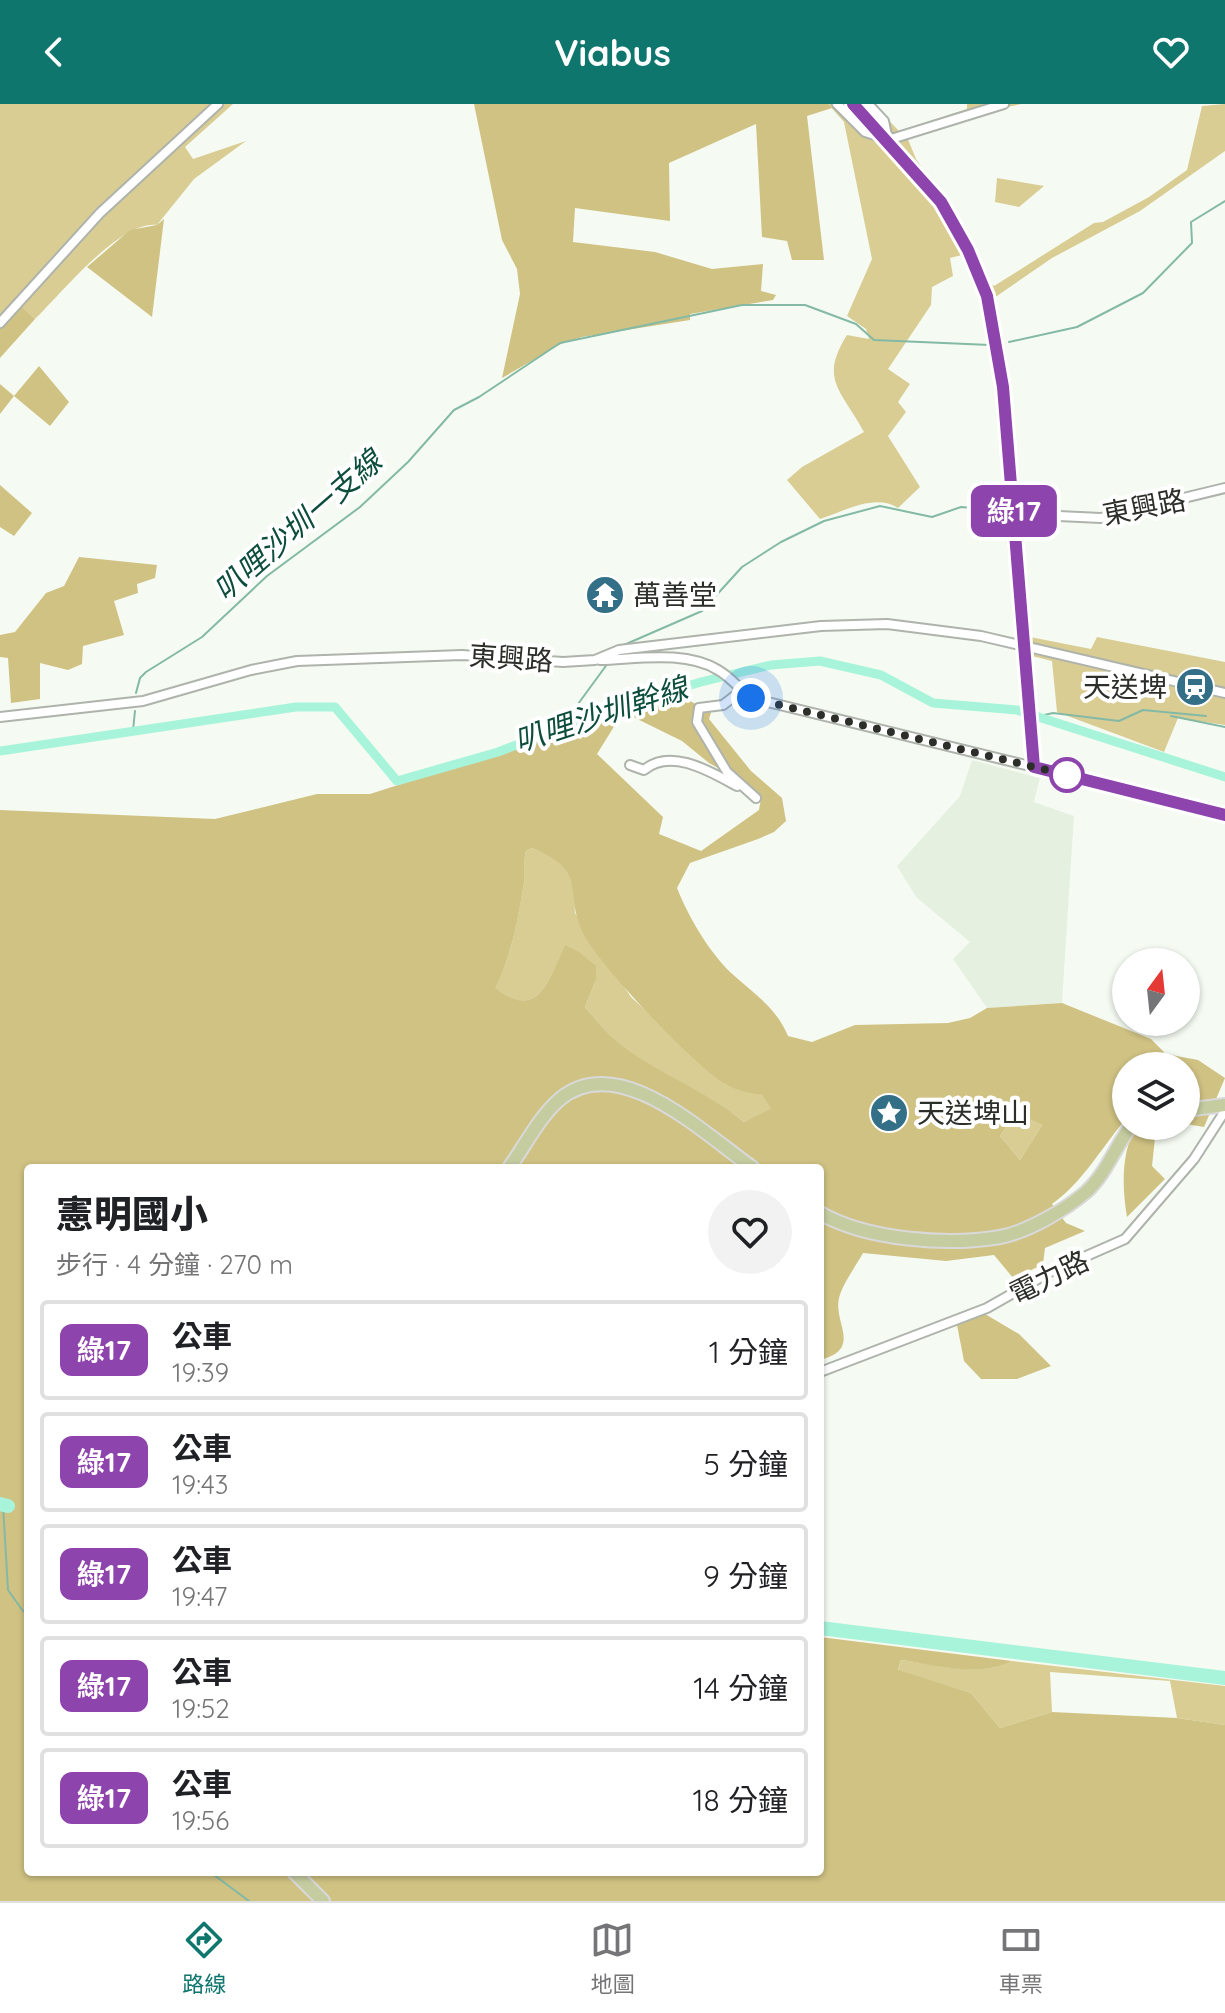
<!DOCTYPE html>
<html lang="zh-TW">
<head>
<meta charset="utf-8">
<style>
  :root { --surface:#fff; --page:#f2f2f2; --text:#202124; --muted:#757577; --line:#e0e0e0; --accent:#0f766e }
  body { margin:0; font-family:Quicksand,"Noto Sans TC",sans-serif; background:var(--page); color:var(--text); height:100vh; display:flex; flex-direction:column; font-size:30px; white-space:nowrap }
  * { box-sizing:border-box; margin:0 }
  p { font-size:26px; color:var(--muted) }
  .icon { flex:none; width:44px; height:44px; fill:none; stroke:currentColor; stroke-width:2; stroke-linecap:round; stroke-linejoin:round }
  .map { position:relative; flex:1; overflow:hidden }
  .side { position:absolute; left:24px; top:1060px; width:800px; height:712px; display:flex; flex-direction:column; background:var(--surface); border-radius:8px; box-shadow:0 2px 6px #0004 }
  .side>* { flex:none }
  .badge { padding:0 16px; border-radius:12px; font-size:28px; line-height:52px }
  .needle { width:52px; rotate:15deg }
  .tools { position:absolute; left:1112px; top:844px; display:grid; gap:16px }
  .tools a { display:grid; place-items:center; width:88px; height:88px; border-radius:50%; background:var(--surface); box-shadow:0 2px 6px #0004; font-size:40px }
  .you { position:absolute; width:40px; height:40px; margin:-20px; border:6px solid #fff; border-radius:50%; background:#1a73e8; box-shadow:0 0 0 12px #1a73e833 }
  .map>.badge { position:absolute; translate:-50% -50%; box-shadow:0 0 0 4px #fff }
  .round { display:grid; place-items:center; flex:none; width:84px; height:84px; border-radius:42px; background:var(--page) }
  .headline { display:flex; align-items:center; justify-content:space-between; height:136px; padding:0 32px }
  h1 { font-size:38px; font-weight:800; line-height:60px }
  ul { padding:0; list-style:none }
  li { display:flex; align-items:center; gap:24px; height:100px; margin:0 16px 12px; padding:0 16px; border:4px solid var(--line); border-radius:8px }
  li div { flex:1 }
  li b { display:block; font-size:30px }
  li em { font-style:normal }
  li .badge { min-width:88px; font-weight:700; text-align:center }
  header { display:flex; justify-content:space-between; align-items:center; height:104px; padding:0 32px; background:var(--accent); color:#fff; font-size:36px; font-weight:800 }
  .tab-bar { display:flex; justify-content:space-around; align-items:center; height:112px; border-top:2px solid var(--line); background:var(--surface); font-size:22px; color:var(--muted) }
  .tab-bar a { display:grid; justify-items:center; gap:4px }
  .tab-bar .current { color:var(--accent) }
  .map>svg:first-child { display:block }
  .built { fill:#e6f0e1 }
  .green { fill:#d9cd94 }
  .forest { fill:#d0c283; fill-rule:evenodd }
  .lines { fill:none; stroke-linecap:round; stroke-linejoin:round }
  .stream { stroke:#83b9a5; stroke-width:2 }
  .canal { stroke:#a8f4da; stroke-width:9 }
  .river { stroke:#a8f4da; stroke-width:14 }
  .street-casing { stroke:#aeb3ab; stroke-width:12 }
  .secondary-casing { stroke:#aeb3ab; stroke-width:15 }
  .primary-casing { stroke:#d9d9d9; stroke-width:16 }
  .street { stroke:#fff; stroke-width:8 }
  .secondary { stroke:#e2e6d0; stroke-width:11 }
  .primary { stroke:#c5cca0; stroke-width:12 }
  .line-casing { stroke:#fff; stroke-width:18 }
  .line { stroke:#8e44ad; stroke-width:12 }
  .walk { stroke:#2c2e2a; stroke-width:8; stroke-dasharray:0 14.4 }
  .stop-dot { fill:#fff; stroke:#8e44ad; stroke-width:4 }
  .labels { text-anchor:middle; stroke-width:8; stroke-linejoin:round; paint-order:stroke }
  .street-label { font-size:28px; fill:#2c2e2a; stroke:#fff }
  .poi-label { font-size:28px; fill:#2c2e2a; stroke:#fff; text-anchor:start }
  .water-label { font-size:30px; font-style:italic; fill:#0d4d3c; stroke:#fff }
</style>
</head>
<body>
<header><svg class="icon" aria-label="back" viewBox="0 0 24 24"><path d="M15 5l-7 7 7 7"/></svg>Viabus<svg class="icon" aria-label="heart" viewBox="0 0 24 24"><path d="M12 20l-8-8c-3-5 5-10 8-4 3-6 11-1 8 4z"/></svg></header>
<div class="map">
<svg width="1225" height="1797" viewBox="0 0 1225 1797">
  <rect width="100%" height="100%" fill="#f5fbf2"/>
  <path class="built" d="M972,656L1040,674L1034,698L1074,712L1062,899L987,904L953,855L970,838L916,793L897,762L960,692Z"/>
  <path class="green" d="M0,0H233L185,43L193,55L246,37L194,75L157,121C120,116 61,190 35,215L17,198L0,215Z
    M828,0H873L899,27L967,5V0H1021L968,12L907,33L916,55L963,122L989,179L994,182L1094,119L1103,118L1149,93L1187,66L1202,2L1225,0V47L1140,107L1052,154L994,194C1017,278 1016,368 1021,450L1008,451L1004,410L970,403C1002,401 1004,381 1004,353L986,209L962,151L950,154L953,172L932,183L931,201L888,265L910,280L898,298L906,308L888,332L920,383L898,404C875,389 845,407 820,415L787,376L802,363L864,328C841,286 819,275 847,231L869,235L866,225L847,212L872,155L844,18Z
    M997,74L1044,82L1019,103L995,98Z
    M1030,533L1091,545L1097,533L1225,558V621L1178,614L1164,648L1057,608L1052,557L1032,552Z
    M532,744L554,753L567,765L574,782L575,809L631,893L725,980L762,991L772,1006L744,1018C705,985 652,970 613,935C603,926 594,913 585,903L596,876L565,842C549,877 537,918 494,884C512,855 518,812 524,779C526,767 523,758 526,747Z
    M1016,1009L1042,1021L1020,1056L1000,1032Z
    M901,1556C936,1560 980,1574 1012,1557L1225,1582V1621L1177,1614L1170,1577L1050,1568L1052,1608L1000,1624L971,1589L898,1567Z"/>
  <path class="forest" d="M474,0H828L832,4L807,12L824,156H792L787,137L762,133L756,20L669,59L670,117L575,104L573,138L655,148L712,165L763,160L761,187L776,191L773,196L690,210V216L582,233L561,240L502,274L520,190L517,165L502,136Z
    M164,115L152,213L87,163L130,126L157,121Z
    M17,198L35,215L0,254V215Z
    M39,262L69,298L50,322L14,292L0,310V280L14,292Z
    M0,381L32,409L14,432L0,423Z
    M79,453L157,461L155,474L137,480L138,489L114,497L124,531L83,542L82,560L68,566L40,559V595L11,599L8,554L0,553V531L15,528L46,489L64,482Z
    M680,591L711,609L709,615L751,667L782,694L786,717L774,728L758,735L690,759L677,784C688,812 708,846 730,868C753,889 776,903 788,932L812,938L855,921L948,919L970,914L987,904L1062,899L1151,935L1166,950L1198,956L1225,974L1204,1023L1186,1020V962H1126V1015C1101,1044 1083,1078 1052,1100L1066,1119L1085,1127L1045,1144L1043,1160L1014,1175L994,1151L946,1157L863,1149C856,1162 843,1179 839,1194C833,1219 863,1245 820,1256V1064H28V1768H820V1533L1012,1557C980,1574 936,1561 901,1556L898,1566L971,1589L1000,1624L1052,1608L1177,1614L1225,1621V1797H0V706L215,715L317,690H370ZM623,608L682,637L709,659L750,682L761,694L759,706L701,747L659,730L663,713L597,650ZM532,744C591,768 562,787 584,831C601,863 696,964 727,981C738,987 750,989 762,991L771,1005L744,1018C705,985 654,969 615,936C604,927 595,914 585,903L596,876V862L579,848L565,841C549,876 538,918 495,884C512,851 518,815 524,779C526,768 523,758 526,747ZM1016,1009L1042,1021L1020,1056L1000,1032Z
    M1136,1022H1177L1155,1034L1152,1062L1165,1075L1127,1113C1122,1083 1121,1049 1136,1022Z
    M985,1210L1019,1230L1051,1262L1017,1275H981L964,1257L957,1221Z"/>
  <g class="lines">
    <path class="stream" d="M1009,238L1077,223L1143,189L1192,139L1191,118L1225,97
      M617,544L702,507L742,463L781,438L824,417L880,402L932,413L961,403L1009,407
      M136,589L140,574L146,568L202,533L267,472L360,403L408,358L454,306L479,293L560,239L742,201H805L856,220L874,236L990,241
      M1040,612L1053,609L1119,617L1143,606L1206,612
      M1171,612L1225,623
      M133,626L135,607
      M559,626L608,559
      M963,1218L970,1215
      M820,1273L852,1260
      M3,1401L8,1486L23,1507L28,1509
      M210,1768L249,1797"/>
    <path class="canal" d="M0,647L296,603H335L397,677L498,648L608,606L701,578L771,561L820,557L881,571L933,599L1017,606L1225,673"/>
    <path class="river" d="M0,1400L8,1402
      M820,1524L1225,1574"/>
    <defs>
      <path id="street" d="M837,0L865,28L884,34
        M868,0L884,17L888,36
        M888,36L1004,0
        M0,219L100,109L218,0
        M1014,410L1101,414L1225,384
        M600,556C637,555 685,546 718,566C732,574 739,585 751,594L1034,663
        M741,587L723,601L699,604L697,618L727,668L756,694
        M0,613L143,597L251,566L297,557L462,551L563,558L595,556L619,546L821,522L887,520L981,532L1225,589
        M630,661L644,666C671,643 711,668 737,682
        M820,1268L987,1204L1050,1168L1125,1135L1194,1055L1225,1007"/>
      <path id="secondary" d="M853,0L941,98L968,146L987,192L1003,283L1034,663L1225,711"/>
      <path id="primary" d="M1186,1006L1225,1001
        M509,1064C525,1042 539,1013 560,995C619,946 704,1030 753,1064
        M820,1109C866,1136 948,1142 1000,1133C1027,1128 1065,1106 1086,1088C1106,1070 1115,1043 1131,1022
        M294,1768L323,1797"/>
    </defs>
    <use href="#street" class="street-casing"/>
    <use href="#secondary" class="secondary-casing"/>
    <use href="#primary" class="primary-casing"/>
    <use href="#street" class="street"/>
    <use href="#secondary" class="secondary"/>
    <use href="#primary" class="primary"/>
  </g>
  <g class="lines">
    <defs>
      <path id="line" d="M853,0L941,98L968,146L987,192L1003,283L1034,663L1225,711"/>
    </defs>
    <use href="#line" class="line-casing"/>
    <use href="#line" class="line"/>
    <path class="walk" d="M751,594L1067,671"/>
  </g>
  <defs>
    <symbol id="temple-disc" viewBox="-11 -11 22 22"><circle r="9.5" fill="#336f86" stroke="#fff"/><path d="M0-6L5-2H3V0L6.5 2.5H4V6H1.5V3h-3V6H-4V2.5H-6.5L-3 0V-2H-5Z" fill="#fff"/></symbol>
    <symbol id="station-disc" viewBox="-11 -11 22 22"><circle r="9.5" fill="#336f86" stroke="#fff"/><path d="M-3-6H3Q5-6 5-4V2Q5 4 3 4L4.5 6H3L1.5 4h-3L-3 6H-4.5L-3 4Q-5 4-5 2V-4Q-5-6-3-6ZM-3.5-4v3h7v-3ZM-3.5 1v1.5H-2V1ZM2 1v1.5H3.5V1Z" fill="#fff"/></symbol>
    <symbol id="sight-disc" viewBox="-11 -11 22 22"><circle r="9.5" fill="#336f86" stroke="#fff"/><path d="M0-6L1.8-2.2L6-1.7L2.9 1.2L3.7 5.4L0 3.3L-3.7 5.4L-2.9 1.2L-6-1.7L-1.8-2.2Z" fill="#fff"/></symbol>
  </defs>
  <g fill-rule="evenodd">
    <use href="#temple-disc" x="583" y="469" width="44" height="44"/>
    <use href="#station-disc" x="1173" y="561" width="44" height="44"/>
    <use href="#sight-disc" x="867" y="987" width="44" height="44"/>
  </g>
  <circle class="stop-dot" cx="1067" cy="671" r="16"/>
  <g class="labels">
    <g class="street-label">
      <text transform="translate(1144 403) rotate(-11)" y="10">東興路</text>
      <text transform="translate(511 554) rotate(4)" y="10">東興路</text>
      <text transform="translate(1049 1173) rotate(-26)" y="10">電力路</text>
    </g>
    <g class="poi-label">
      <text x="633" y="501">萬善堂</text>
      <text x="1167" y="593" text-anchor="end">天送埤</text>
      <text x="917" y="1019">天送埤山</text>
    </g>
    <g class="water-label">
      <text transform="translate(298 422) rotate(-41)" y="10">叭哩沙圳一支線</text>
      <text transform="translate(601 611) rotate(-18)" y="10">叭哩沙圳幹線</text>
    </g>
  </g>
</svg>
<div class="tools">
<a><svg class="needle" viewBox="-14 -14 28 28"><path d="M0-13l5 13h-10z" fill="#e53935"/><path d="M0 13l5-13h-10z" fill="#757577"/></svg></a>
<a><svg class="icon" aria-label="layers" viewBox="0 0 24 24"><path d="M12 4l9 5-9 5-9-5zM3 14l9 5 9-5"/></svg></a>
</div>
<div class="you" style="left:751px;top:594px"></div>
<b class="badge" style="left:1014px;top:407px;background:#8e44ad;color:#fff">綠17</b>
<section class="side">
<div class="headline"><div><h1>憲明國小</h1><p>步行 · 4 分鐘 · 270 m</p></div><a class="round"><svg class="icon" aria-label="heart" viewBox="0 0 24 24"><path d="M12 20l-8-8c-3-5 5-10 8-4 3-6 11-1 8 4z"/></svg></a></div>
<ul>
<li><span class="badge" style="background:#8e44ad;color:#fff">綠17</span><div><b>公車</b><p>19:39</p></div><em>1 分鐘</em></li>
<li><span class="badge" style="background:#8e44ad;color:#fff">綠17</span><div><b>公車</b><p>19:43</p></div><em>5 分鐘</em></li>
<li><span class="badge" style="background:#8e44ad;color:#fff">綠17</span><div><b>公車</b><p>19:47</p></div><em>9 分鐘</em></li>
<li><span class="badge" style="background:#8e44ad;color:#fff">綠17</span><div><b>公車</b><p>19:52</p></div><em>14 分鐘</em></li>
<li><span class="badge" style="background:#8e44ad;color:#fff">綠17</span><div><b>公車</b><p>19:56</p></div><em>18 分鐘</em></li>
</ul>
</section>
</div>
<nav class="tab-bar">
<a class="current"><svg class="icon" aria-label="directions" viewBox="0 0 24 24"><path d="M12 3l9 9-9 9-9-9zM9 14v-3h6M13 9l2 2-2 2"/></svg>路線</a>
<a><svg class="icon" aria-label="map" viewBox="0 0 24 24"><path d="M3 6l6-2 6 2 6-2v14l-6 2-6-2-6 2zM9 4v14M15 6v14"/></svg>地圖</a>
<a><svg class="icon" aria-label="tickets" viewBox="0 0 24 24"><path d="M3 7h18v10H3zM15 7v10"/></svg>車票</a>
</nav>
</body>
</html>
